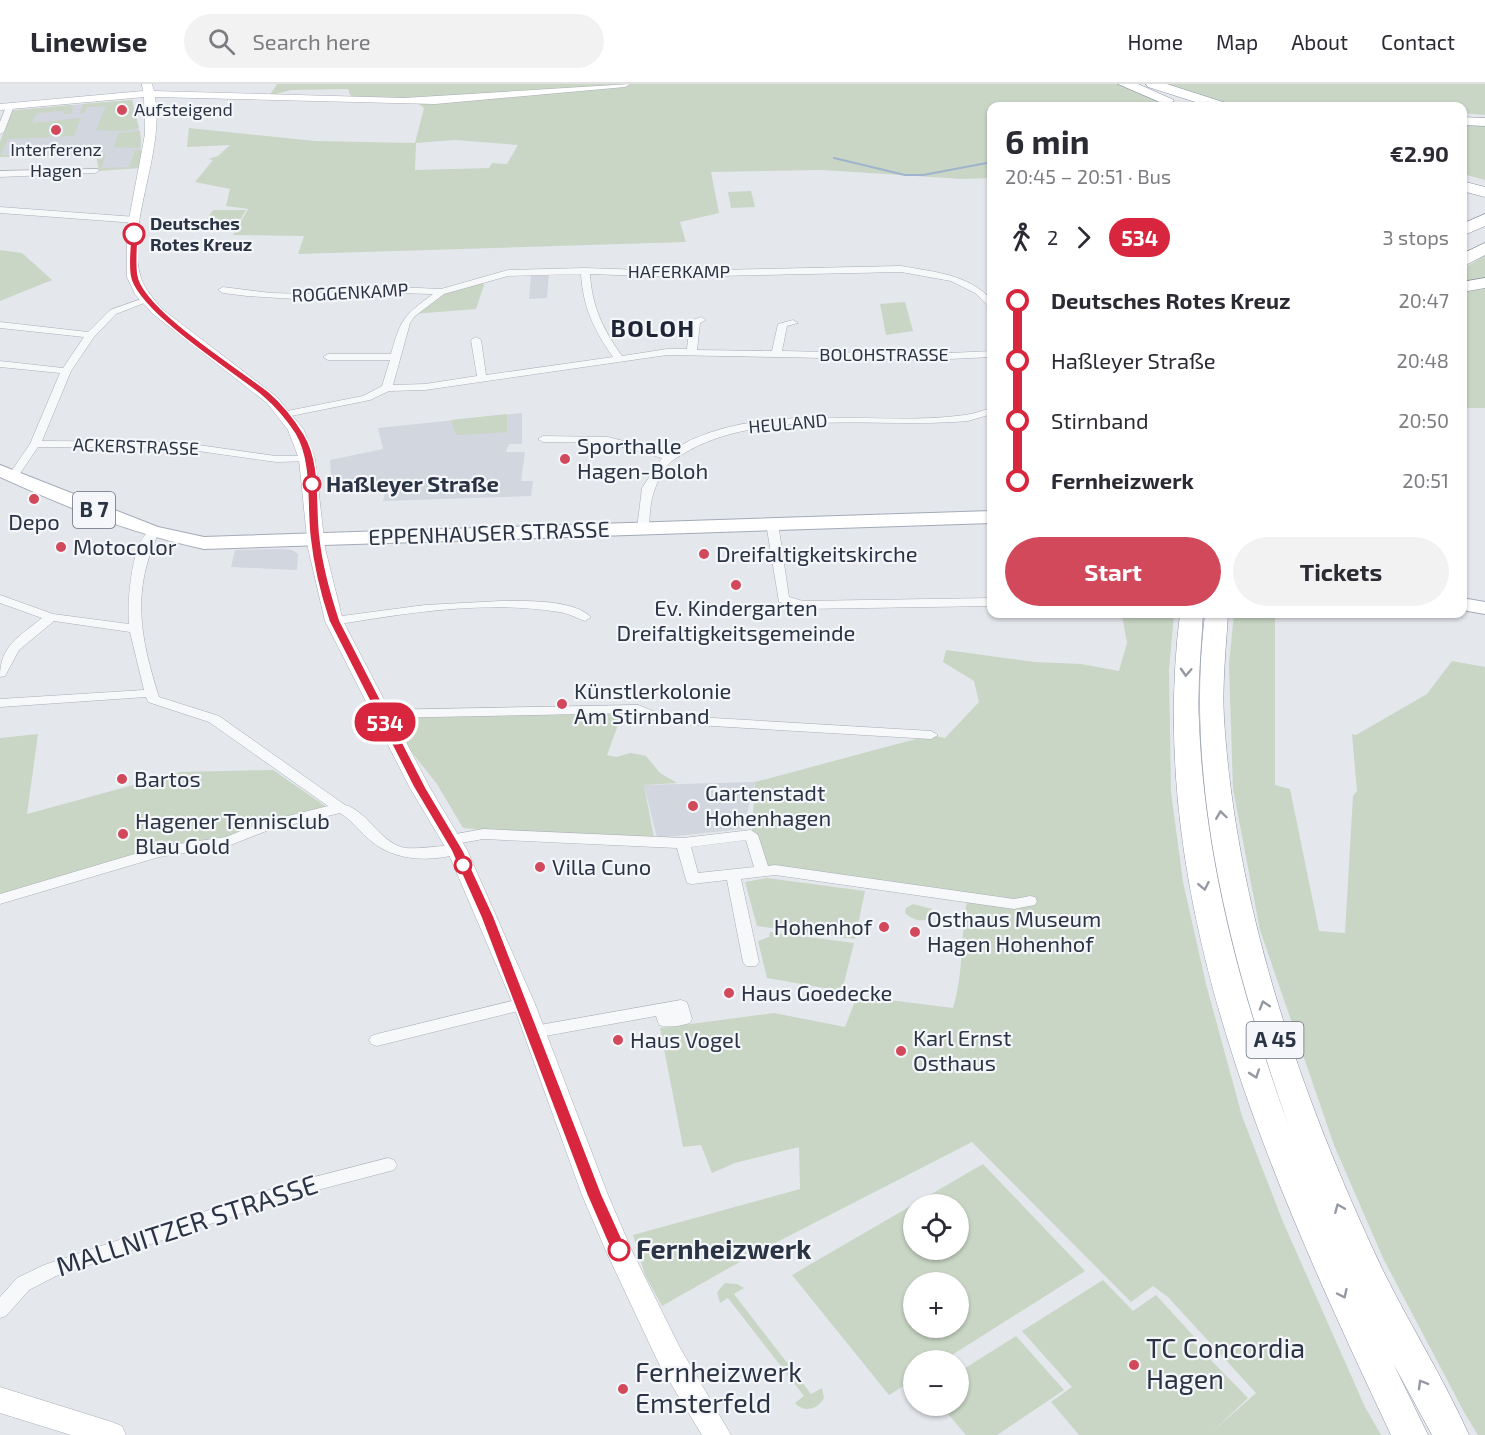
<!DOCTYPE html>
<html lang="en">
<head>
<meta charset="utf-8">
<style>
  :root { --surface:#fff; --page:#f2f2f3; --text:#2b2b33; --muted:#7c7c81; --line:#e1e1e2; --accent:#d1495b }
  body { margin:0; font-family:"Exo 2",sans-serif; background:var(--page); color:var(--text); height:100vh; display:flex; flex-direction:column; font-size:22px; white-space:nowrap }
  * { box-sizing:border-box; margin:0 }
  p { font-size:20px; color:var(--muted) }
  .icon { flex:none; width:33px; height:33px; fill:none; stroke:currentColor; stroke-width:2; stroke-linecap:round; stroke-linejoin:round }
  .map { position:relative; flex:1; overflow:hidden }
  .drawer { position:absolute; left:987px; top:18px; width:480px; height:516px; display:flex; flex-direction:column; background:var(--surface); border-radius:12px; box-shadow:0 2px 4px #0004 }
  .drawer>* { flex:none }
  .badge { padding:0 12px; border-radius:20px; font-size:21px; line-height:39px }
  .buttons { position:absolute; left:903px; top:1110px; display:grid; gap:12px }
  .buttons a { display:grid; place-items:center; width:66px; height:66px; border-radius:50%; background:var(--surface); box-shadow:0 2px 4px #0004; font-size:30px }
  .map>.badge { position:absolute; translate:-50% -50%; box-shadow:0 0 0 3px #fff }
  .legs { display:flex; align-items:center; gap:9px; height:66px; padding:0 18px; font-size:20px }
  .legs p { margin-inline-start:auto }
  .summary { display:flex; align-items:center; justify-content:space-between; height:102px; padding:0 18px }
  h1 { font-size:33px; font-weight:700; line-height:45px }
  .button { display:flex; gap:12px; margin-top:auto; padding:12px 18px }
  .button a { flex:1; height:69px; border-radius:36px; background:var(--accent); color:#fff; font-size:24px; font-weight:700; line-height:69px; text-align:center }
  .button a+a { background:var(--page); color:var(--text) }
  ul { padding:0 18px; list-style:none }
  li { display:flex; align-items:center; gap:21px; height:60px; font-size:22px }
  li i { display:grid; place-items:center; width:9px; height:100%; margin:0 8px; background:currentColor }
  li i::after { content:''; width:15px; height:15px; margin:-8px; border:4px solid; border-radius:50%; background:var(--surface) }
  li p { margin-inline-start:auto }
  li:first-child i { background:linear-gradient(#0000 50%,currentColor 0) }
  li:last-child i { background:linear-gradient(currentColor 50%,#0000 0) }
  header { display:flex; align-items:center; gap:36px; box-sizing:border-box; height:84px; padding:0 30px; background:var(--surface); border-bottom:2px solid var(--line) }
  header strong { font-size:28px }
  nav { display:flex; gap:33px; margin-inline-start:auto; font-size:21px }
  .search { width:420px; height:54px; background:var(--page); display:flex; align-items:center; gap:15px; box-sizing:border-box; padding:0 21px; border-radius:33px; color:var(--muted); font-size:22px }
  .map>svg:first-child { display:block }
  .built { fill:#d2d6de }
  .green { fill:#c9d6c5; fill-rule:evenodd }
  .lines { fill:none; stroke-linecap:round; stroke-linejoin:round }
  .stream { stroke:#9fb4cc; stroke-width:2 }
  .street-casing { stroke:#a9aeb7; stroke-width:1 }
  .secondary-casing { stroke:#a9aeb7; stroke-width:1 }
  .primary-casing { stroke:#a3abb8; stroke-width:2 }
  .highway-casing { stroke:#8b94a3; stroke-width:1 }
  .street { fill:#f7f8fa; fill-rule:evenodd }
  .secondary { fill:#fff; fill-rule:evenodd }
  .primary { fill:#fff; fill-rule:evenodd }
  .highway { fill:#fff; fill-rule:evenodd }
  .oneway { stroke:#959aa2 }
  .line-1 { fill:#d7263d; stroke:#fff; stroke-width:1.5 }
  .poi-dot { fill:#d1495b; stroke:#f4f6f9; stroke-width:2 }
  .stop-1-dot { fill:#fff; stroke:#d7263d; stroke-width:3 }
  .labels { text-anchor:middle; stroke-width:4.5; stroke-linejoin:round; paint-order:stroke }
  .far-poi-label { font-size:18px; fill:#2b3445; stroke:#f4f6f9; text-anchor:start }
  .far-stop-label { font-size:18px; font-weight:bold; fill:#2b3445; stroke:#f4f6f9; text-anchor:start }
  .far-street-label { font-size:18px; fill:#2b3445; stroke:#f4f6f9 }
  .shield { fill:#f4f6f9; stroke:#676e7b; stroke-width:1.5 }
  .shield-label { font-size:21px; font-weight:bold; fill:#2b3445 }
  .poi-label { font-size:22px; fill:#2b3445; stroke:#f4f6f9; text-anchor:start }
  .stop-label { font-size:22px; font-weight:bold; fill:#2b3445; stroke:#f4f6f9; text-anchor:start }
  .street-label { font-size:22px; fill:#2b3445; stroke:#f4f6f9 }
  .far-district-label { font-size:24px; font-weight:bold; letter-spacing:1.5px; fill:#1d2536; stroke:#f4f6f9 }
  .near-street-label { font-size:27px; fill:#2b3445; stroke:#f4f6f9 }
  .near-stop-label { font-size:27px; font-weight:bold; fill:#2b3445; stroke:#f4f6f9; text-anchor:start }
  .near-poi-label { font-size:27px; fill:#2b3445; stroke:#f4f6f9; text-anchor:start }
</style>
</head>
<body>
<header>
<strong>Linewise</strong>
<div class="search"><svg class="icon" aria-label="search" viewBox="0 0 24 24"><circle cx="10" cy="10" r="6"/><path d="M15 15l6 6"/></svg>Search here</div>
<nav><a>Home</a><a>Map</a><a>About</a><a>Contact</a></nav>
</header>
<div class="map">
<svg width="1485" height="1351" viewBox="0 0 1485 1351">
  <rect width="100%" height="100%" fill="#e4e7ec"/>
  <path class="built" d="M132,16L141,54L140,84H100L105,69L99,67L0,71V58L13,26Z
    M549,190L547,214L529,215L531,191Z
    M522,329V360H509L506,368H525L521,397H533L531,412L383,417L386,404L332,406L330,376L383,365L378,344Z
    M283,465L292,466L298,470L297,486L231,483L235,466Z
    M755,698L743,745L657,754L644,701Z"/>
  <path class="green" d="M277,0H1120L1177,22H992L991,94L963,95L822,86L711,88L719,129L680,138L686,158L298,170L304,152L233,151L248,125L226,122L230,105L195,98L213,76L208,75L218,72L230,61L187,63L189,44L315,57L415,59L424,24L413,16H352L348,5L291,6L269,12ZM455,56L518,61L507,80L492,79L489,84L415,86L416,59Z
    M1165,0H1485V31L1463,29L1462,22H1229Z
    M132,16L139,44C122,49 112,46 96,46L106,22L87,23L84,29L80,30L83,20Z
    M72,21L73,26L70,30H64V27L37,29L32,39L81,34L74,52L8,55L1,71L104,67L99,69H106L101,84L129,83L135,67L130,66H141L140,84L99,87L96,71L0,73V58L11,27Z
    M1462,38L1485,40V96L1463,90Z
    M140,47L141,63L138,64L114,63L118,50L101,51Z
    M751,107L755,123L731,124L728,108Z
    M213,126H246L234,146L200,145Z
    M0,166L22,169L52,196L0,217Z
    M1485,171V197L1463,200V185Z
    M480,195L484,201L476,225L412,230L441,208Z
    M1485,203V324H1463L1462,207Z
    M905,218L913,247L886,251L880,220Z
    M507,330V348L456,351L451,336Z
    M1157,530H1174L1169,586L1171,708L1183,798L1206,900L1242,1032L1283,1138L1365,1323L1381,1351H1079L1051,1318L1072,1303L1022,1247L1103,1196L1133,1227L1156,1211L1198,1257L1194,1259L1248,1314L1212,1348L1256,1309L1168,1213L1153,1202L1131,1218L972,1058L752,1171L662,1222L645,1191L633,1151L800,1105L799,1063L735,1079L712,1089L701,1061L683,1063L660,944L774,929L845,943L857,912L953,924C964,890 960,853 967,818L765,786L752,747L755,698L931,651L945,654L979,618L974,597L943,578L946,566L1034,578L1081,580L1119,587L1127,559L1122,531Z
    M1234,530H1275V701L1290,705L1319,847L1345,849L1353,712L1357,707L1352,650L1356,651L1427,610L1452,577L1485,583V1351H1478L1464,1328L1383,1174L1334,1061L1260,846L1233,705L1229,580Z
    M624,625L607,671L616,673L631,669L646,672L660,689L677,699L644,701L655,759L463,744L437,700L381,630Z
    M38,650L27,730L181,688L273,686L331,726L228,757L158,768L0,815V654Z
    M767,794L865,807L855,855L757,842L745,798Z
    M913,820L932,825L931,835C920,838 913,836 905,829L906,824Z
    M770,848L854,859L842,907L767,894L758,857L769,853Z
    M983,1080L1085,1187L944,1276H914L913,1296L889,1311L792,1191ZM914,1120H958V1166H914ZM914,1198H958V1244H914Z
    M725,1199L737,1200L744,1204L734,1210L811,1310L822,1304L824,1314C817,1326 804,1329 795,1319L804,1312L728,1214L720,1219L717,1208Z
    M1016,1252L1064,1306L997,1351H966L941,1322H958L959,1288Z"/>
  <g class="lines">
    <path class="stream" d="M834,74L905,91H923L992,78"/>
    <defs>
      <path id="street" d="M7,20L14,22L4,48L0,50V38Z
        M98,85L99,87L95,89L0,93V87Z
        M0,123L136,133L140,136L136,139L0,129Z
        M901,182C934,188 968,190 992,216V225L975,209L951,197L901,188L671,193L590,190C592,223 603,245 622,272L667,265H687L690,237L701,233L706,236L700,239L697,266L772,267L778,240L793,236L798,239L787,242L782,267L928,270L992,267V273L928,276L667,271L425,306L389,307L370,316L286,333L281,330L282,328L363,312L382,302L390,276H328L323,273L328,270H391C401,235 403,232 433,210L395,209L296,215L247,212L223,209L218,206L223,203L271,209L308,210L395,203L441,205L508,186L585,184L671,187ZM581,190C583,223 594,246 613,273L486,291L481,256L476,253L471,256L477,292L425,300L393,301L410,239L415,232L444,210L508,192Z
        M144,214L152,216L116,230L94,253L71,287L42,357L177,358L276,372H309L314,375L313,377L276,378L177,364L38,363L17,394H9L8,392L30,360L60,289L0,283V277L63,284L84,253L0,244V238L88,248L110,226Z
        M992,324V330L968,337C881,345 759,323 683,370C678,373 672,376 668,381C652,403 650,418 649,445L643,448L637,445L642,404L662,374L608,359L543,358L538,355L543,352L608,353L670,369C677,365 685,358 693,355C777,318 878,343 965,331C974,330 983,326 992,324Z
        M772,436L778,439L789,513L803,517L992,514V522L802,525L779,518L766,439Z
        M153,445L159,448C131,507 140,553 159,613L219,632L345,721C367,727 378,755 401,763C416,768 456,756 464,766L462,769C432,778 396,778 371,757C361,749 352,736 340,729L269,746L228,762L159,773L0,820V810L158,763L226,753L260,739L328,722L209,638L148,618L146,613L0,623V615L144,606L130,548L54,537L19,566L5,592L0,593C0,561 20,552 42,534L0,519V511L53,530L129,540C127,520 131,452 153,445Z
        M501,517C526,517 572,515 591,533L585,537C576,534 568,529 559,528C486,516 407,529 334,541L328,537L334,533L425,521Z
        M638,621L663,631L931,647L938,651L931,655L661,639L636,629L381,634L374,630L381,626Z
        M483,745L683,754L751,746L758,751L768,782L775,781L1014,815L1030,812L1035,813L1037,817L1035,821L1014,825L775,791L741,795L759,878L756,882H746L743,878L727,796L692,800L687,799L677,764L483,755L451,761L444,756L451,751ZM746,756L754,783L698,789L691,763Z
        M524,914L530,916L532,920L530,924L377,962L371,960L369,956L371,952L377,950Z
        M681,916L687,918L692,935L690,939C680,942 669,944 659,941L656,932L534,954L528,952L526,948L528,944L534,942Z
        M388,1074L394,1076L397,1081L394,1086L287,1114L56,1192L29,1206L6,1232L0,1234V1213L17,1194L44,1181L287,1100Z"/>
      <path id="secondary" d="M142,0H152L154,7L404,14L630,0L625,3L435,20L155,13C165,71 124,142 141,194C145,206 154,215 162,225L277,313L304,346L315,375L325,464L343,537L430,704L467,766L535,920L608,1111L632,1167L679,1262L731,1351H702L659,1280L606,1167L582,1111L513,920L447,766L410,704L325,537L308,464L299,375L288,346L267,319L153,230L135,210L127,193V146L145,50L144,13L0,26V20L143,7Z
        M0,1303L112,1338L122,1342L126,1351H71L0,1329Z"/>
      <path id="primary" d="M0,381L158,443L204,453L992,427V439L204,465C130,449 68,424 0,393Z
        M1462,514L1485,518V530L1462,526Z"/>
      <path id="highway" d="M1118,0H1138L1174,16L1172,19H1162Z
        M1146,0H1167L1226,19L1228,22H1208L1148,3Z
        M1462,33L1485,34V42L1462,41Z
        M1462,97L1485,103V113L1462,107Z
        M1485,130V142L1462,152V140Z
        M1485,159V171L1462,183V170Z
        M1485,194V204L1462,208V198Z
        M1180,530H1203C1201,566 1197,603 1199,640C1205,780 1242,912 1289,1043C1232,879 1184,705 1205,530H1228C1226,564 1222,600 1224,635C1236,819 1295,995 1371,1161C1400,1226 1440,1286 1469,1351H1432L1393,1279L1428,1351H1391C1271,1096 1144,819 1180,530Z"/>
    </defs>
    <use href="#street" class="street-casing"/>
    <use href="#secondary" class="secondary-casing"/>
    <use href="#primary" class="primary-casing"/>
    <use href="#highway" class="highway-casing"/>
    <use href="#street" class="street"/>
    <use href="#secondary" class="secondary"/>
    <use href="#primary" class="primary"/>
    <use href="#highway" class="highway"/>
  </g>
  <defs><path id="oneway-chevron" d="M-2-3.5L2.5 0L-2 3.5" fill="none" stroke-width="1.6" stroke-linecap="round" stroke-linejoin="round" transform="scale(1.5)"/></defs>
  <g class="oneway">
    <use href="#oneway-chevron" transform="translate(1186 588) rotate(93)"/>
    <use href="#oneway-chevron" transform="translate(1221 731) rotate(-98)"/>
    <use href="#oneway-chevron" transform="translate(1204 802) rotate(79)"/>
    <use href="#oneway-chevron" transform="translate(1264 921) rotate(-107)"/>
    <use href="#oneway-chevron" transform="translate(1255 990) rotate(71)"/>
    <use href="#oneway-chevron" transform="translate(1339 1124) rotate(-113)"/>
    <use href="#oneway-chevron" transform="translate(1343 1210) rotate(65)"/>
    <use href="#oneway-chevron" transform="translate(1422 1300) rotate(-120)"/>
  </g>
  <path class="line-1" d="M134,147L138,150C138,163 136,178 138,191C143,225 240,285 269,308C283,320 294,334 304,350C322,379 316,420 320,453C323,481 331,510 340,537L426,704L463,766L494,833L602,1111L627,1166L624,1171H613L587,1111L481,833L451,766L414,704L329,537C320,510 313,481 310,453C306,420 312,379 295,350C286,336 275,323 262,312C233,288 135,227 130,191C128,178 130,163 131,150Z"/>
  <g class="poi-dot">
    <circle cx="122" cy="26" r="6"/>
    <circle cx="56" cy="46" r="6"/>
    <circle cx="565" cy="375" r="6"/>
    <circle cx="34" cy="415" r="6"/>
    <circle cx="61" cy="463" r="6"/>
    <circle cx="704" cy="470" r="6"/>
    <circle cx="736" cy="501" r="6"/>
    <circle cx="562" cy="620" r="6"/>
    <circle cx="122" cy="695" r="6"/>
    <circle cx="693" cy="722" r="6"/>
    <circle cx="123" cy="750" r="6"/>
    <circle cx="540" cy="783" r="6"/>
    <circle cx="884" cy="843" r="6"/>
    <circle cx="915" cy="848" r="6"/>
    <circle cx="729" cy="909" r="6"/>
    <circle cx="618" cy="956" r="6"/>
    <circle cx="901" cy="967" r="6"/>
    <circle cx="1134" cy="1281" r="6"/>
    <circle cx="623" cy="1305" r="6"/>
  </g>
  <g class="stop-1-dot">
    <circle cx="134" cy="150" r="10"/>
    <circle cx="312" cy="400" r="8"/>
    <circle cx="463" cy="781" r="8"/>
    <circle cx="619" cy="1166" r="10"/>
  </g>
  <g class="labels">
    <g class="far-poi-label">
      <text x="134" y="32">Aufsteigend</text>
      <text x="56" y="72" text-anchor="middle">Interferenz<tspan x="56" dy="21">Hagen</tspan></text>
    </g>
    <g class="far-stop-label">
      <text x="150" y="146">Deutsches<tspan x="150" dy="21">Rotes Kreuz</tspan></text>
    </g>
    <g class="far-street-label">
      <text x="679" y="194">HAFERKAMP</text>
      <text transform="translate(350 209) rotate(-3)" y="6">ROGGENKAMP</text>
      <text x="884" y="277">BOLOHSTRASSE</text>
      <text transform="translate(788 340) rotate(-5)" y="6">HEULAND</text>
      <text transform="translate(136 363) rotate(2)" y="6">ACKERSTRASSE</text>
    </g>
    <g class="shield">
      <rect x="73" y="408" width="42" height="36" rx="4.5"/>
      <rect x="1246.5" y="938" width="57" height="36" rx="4.5"/>
    </g>
    <g class="shield-label">
      <text x="94" y="433">B 7</text>
      <text x="1275" y="963">A 45</text>
    </g>
    <g class="poi-label">
      <text x="577" y="370">Sporthalle<tspan x="577" dy="25">Hagen-Boloh</tspan></text>
      <text x="34" y="446" text-anchor="middle">Depo</text>
      <text x="73" y="471">Motocolor</text>
      <text x="716" y="478">Dreifaltigkeitskirche</text>
      <text x="736" y="532" text-anchor="middle">Ev. Kindergarten<tspan x="736" dy="25">Dreifaltigkeitsgemeinde</tspan></text>
      <text x="574" y="615">Künstlerkolonie<tspan x="574" dy="25">Am Stirnband</tspan></text>
      <text x="134" y="703">Bartos</text>
      <text x="705" y="717">Gartenstadt<tspan x="705" dy="25">Hohenhagen</tspan></text>
      <text x="135" y="745">Hagener Tennisclub<tspan x="135" dy="25">Blau Gold</tspan></text>
      <text x="552" y="791">Villa Cuno</text>
      <text x="927" y="843">Osthaus Museum<tspan x="927" dy="25">Hagen Hohenhof</tspan></text>
      <text x="872" y="851" text-anchor="end">Hohenhof</text>
      <text x="741" y="917">Haus Goedecke</text>
      <text x="913" y="962">Karl Ernst<tspan x="913" dy="25">Osthaus</tspan></text>
      <text x="630" y="964">Haus Vogel</text>
    </g>
    <g class="stop-label">
      <text x="326" y="408">Haßleyer Straße</text>
    </g>
    <g class="street-label">
      <text transform="translate(489 449) rotate(-2)" y="8">EPPENHAUSER STRASSE</text>
    </g>
    <g class="far-district-label">
      <text x="653" y="253">BOLOH</text>
    </g>
    <g class="near-street-label">
      <text transform="translate(187 1142) rotate(-18)" y="9">MALLNITZER STRASSE</text>
    </g>
    <g class="near-stop-label">
      <text x="636" y="1175">Fernheizwerk</text>
    </g>
    <g class="near-poi-label">
      <text x="1146" y="1274">TC Concordia<tspan x="1146" dy="31">Hagen</tspan></text>
      <text x="635" y="1298">Fernheizwerk<tspan x="635" dy="31">Emsterfeld</tspan></text>
    </g>
  </g>
</svg>
<div class="buttons">
<a><svg class="icon" aria-label="locate" viewBox="0 0 24 24"><circle cx="12" cy="12" r="6"/><path d="M12 2v4M12 18v4M2 12h4M18 12h4"/></svg></a>
<a>+</a>
<a>−</a>
</div>
<b class="badge" style="left:385px;top:638px;background:#d7263d;color:#fff">534</b>
<section class="drawer">
<div class="summary"><div><h1>6 min</h1><p>20:45 – 20:51 · Bus</p></div><b>€2.90</b></div>
<div class="legs"><svg class="icon" aria-label="walk" viewBox="0 0 24 24"><circle cx="13" cy="4" r="2"/><path d="M13 8l-2 6 4 7M11 14l-3 7M7 12l3-4h3l4 4"/></svg>2<svg class="icon" aria-label="forward" viewBox="0 0 24 24"><path d="M9 5l7 7-7 7"/></svg><b class="badge" style="background:#d7263d;color:#fff">534</b><p>3 stops</p></div>
<ul>
<li><i style="color:#d7263d"></i><b>Deutsches Rotes Kreuz</b><p>20:47</p></li>
<li><i style="color:#d7263d"></i><span>Haßleyer Straße</span><p>20:48</p></li>
<li><i style="color:#d7263d"></i><span>Stirnband</span><p>20:50</p></li>
<li><i style="color:#d7263d"></i><b>Fernheizwerk</b><p>20:51</p></li>
</ul>
<div class="button"><a>Start</a><a>Tickets</a></div>
</section>
</div>
</body>
</html>
